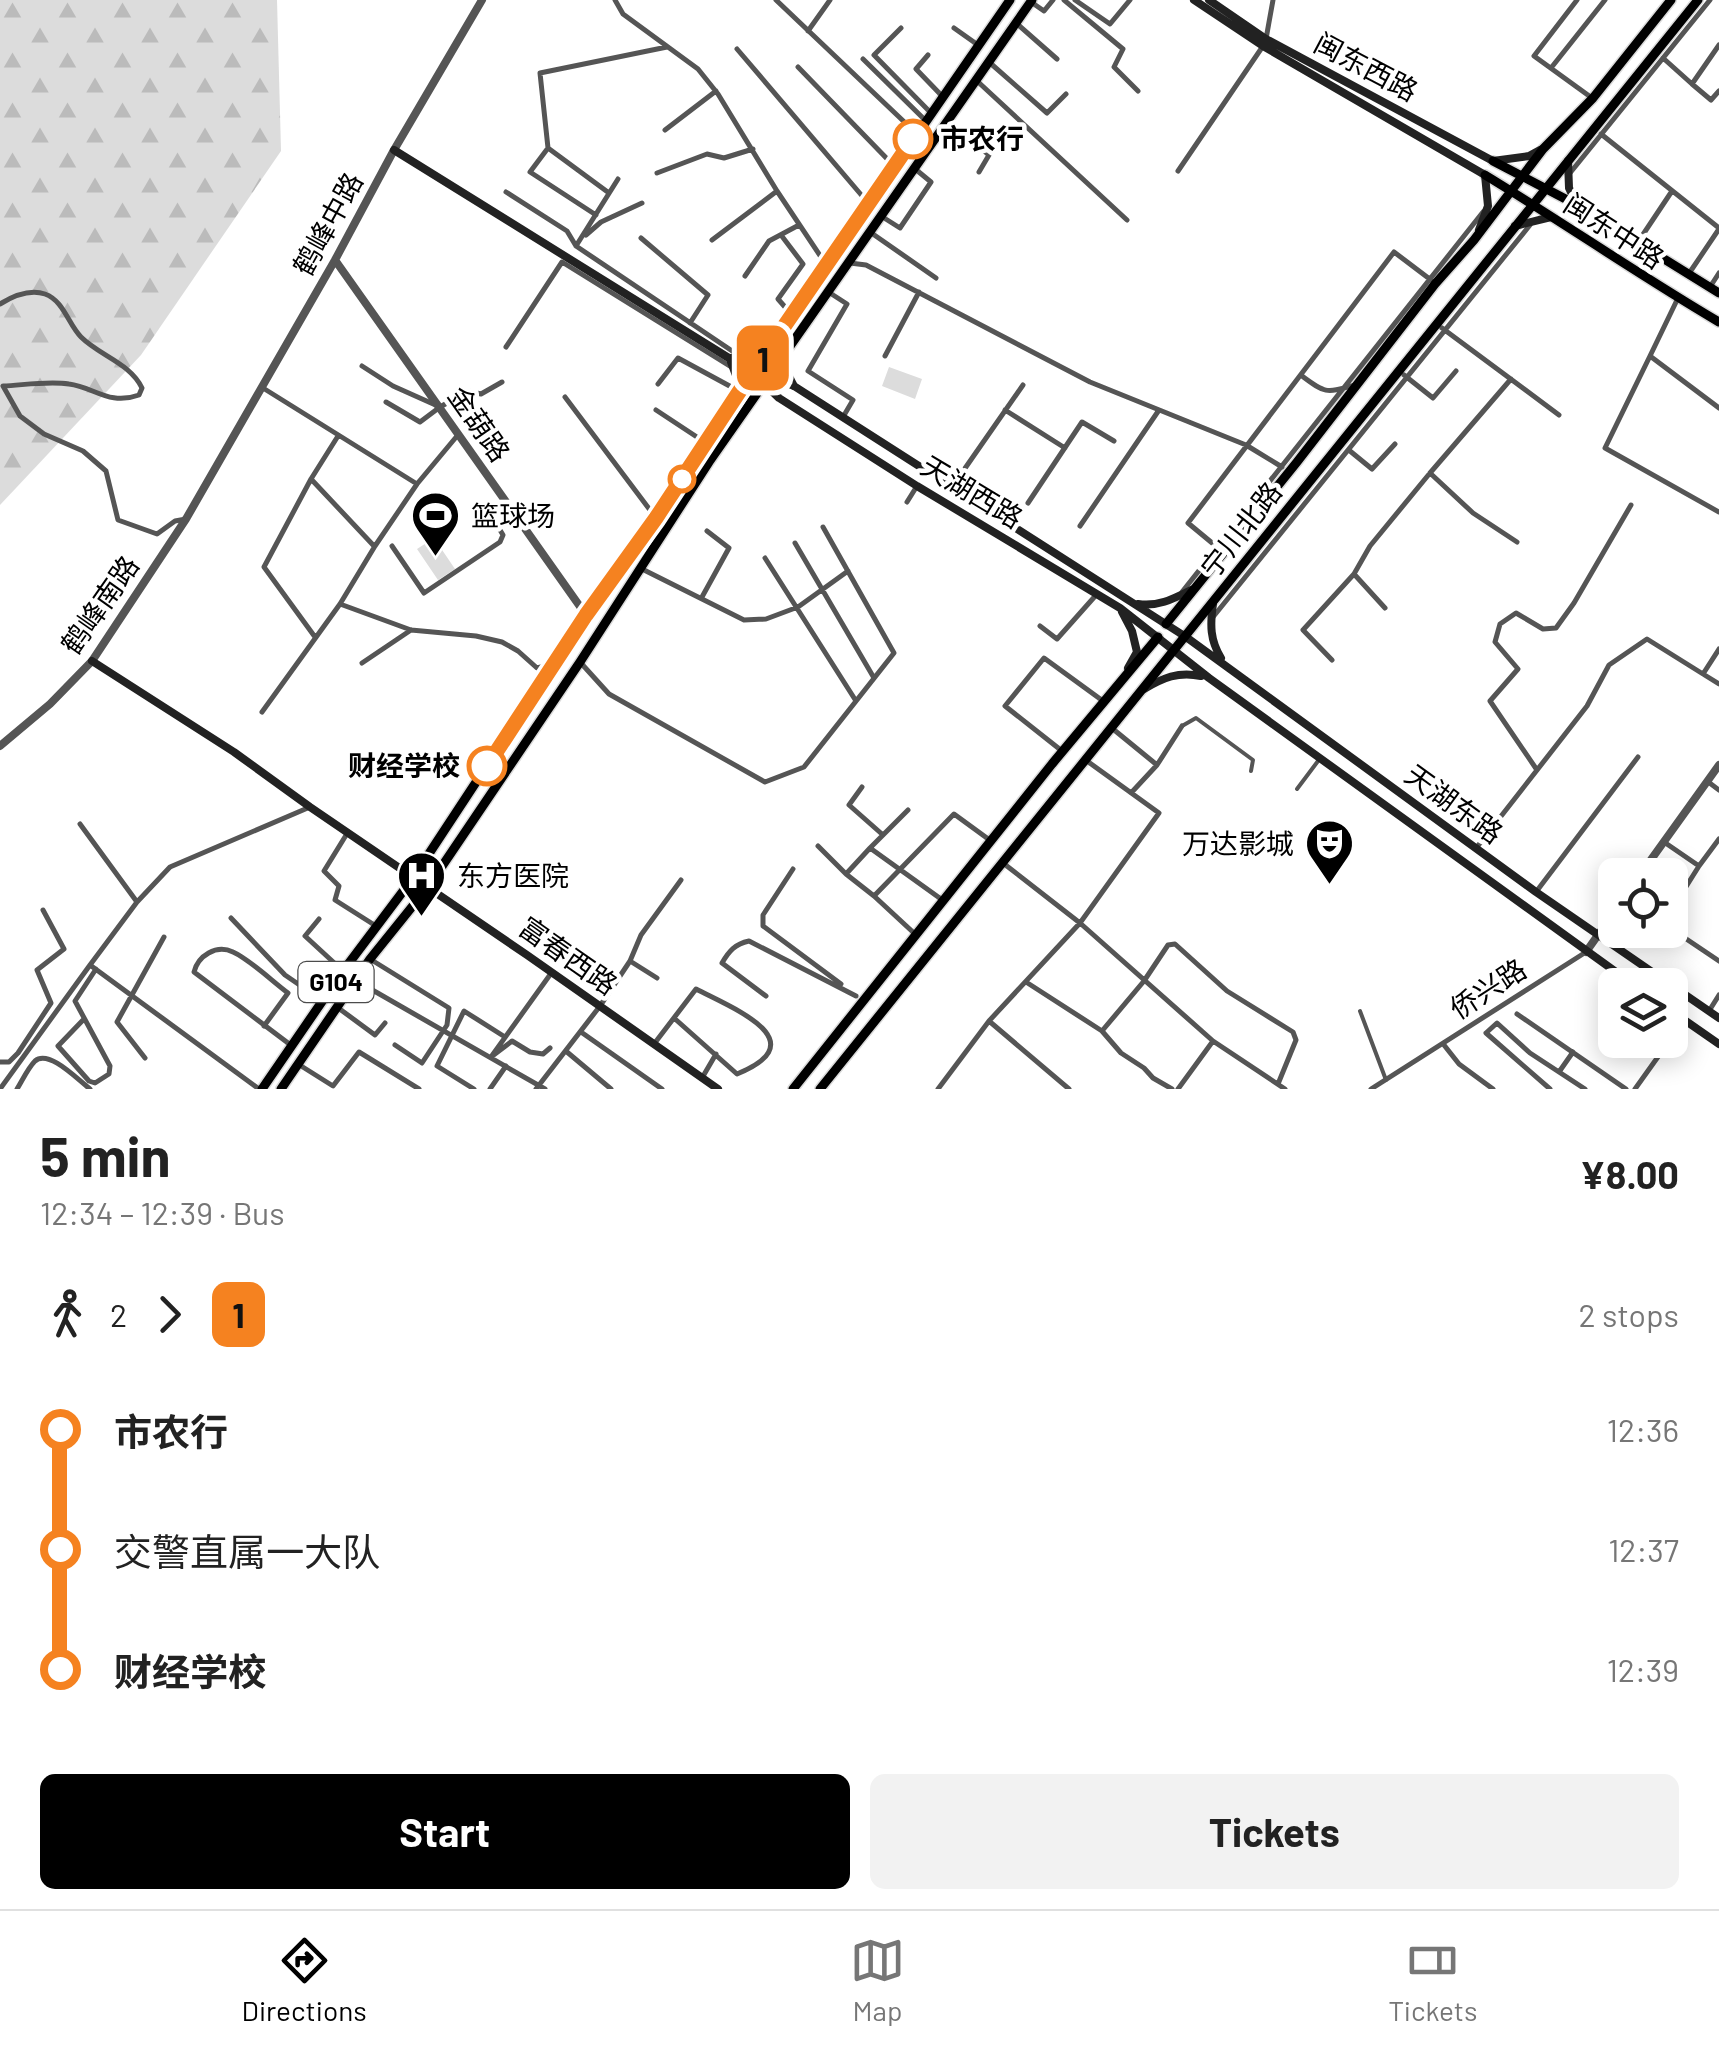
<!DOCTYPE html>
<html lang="en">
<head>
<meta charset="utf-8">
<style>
  :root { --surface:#fff; --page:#f2f2f2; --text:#222; --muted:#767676; --line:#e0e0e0; --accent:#000 }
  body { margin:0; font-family:Barlow,"Noto Sans SC",sans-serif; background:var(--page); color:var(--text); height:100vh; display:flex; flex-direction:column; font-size:38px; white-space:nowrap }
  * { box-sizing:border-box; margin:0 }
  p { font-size:32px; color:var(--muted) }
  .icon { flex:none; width:55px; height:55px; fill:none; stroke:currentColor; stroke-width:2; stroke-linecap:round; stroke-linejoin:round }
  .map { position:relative; height:1089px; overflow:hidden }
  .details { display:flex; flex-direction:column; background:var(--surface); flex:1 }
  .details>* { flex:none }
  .badge { padding:0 20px; border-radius:15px; font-size:35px; line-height:65px }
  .tools { position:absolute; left:1598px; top:858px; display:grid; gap:20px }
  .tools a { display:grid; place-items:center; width:90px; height:90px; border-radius:15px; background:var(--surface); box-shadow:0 5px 25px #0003; font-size:50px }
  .map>.badge { position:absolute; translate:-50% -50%; box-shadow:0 0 0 5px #fff }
  .legs { display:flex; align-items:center; gap:15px; height:110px; padding:0 40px; font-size:32px }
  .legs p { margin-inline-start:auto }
  .summary { display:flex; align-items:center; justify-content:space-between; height:170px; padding:0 40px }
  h1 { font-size:55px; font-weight:700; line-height:75px }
  .primary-button { display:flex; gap:20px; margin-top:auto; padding:20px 40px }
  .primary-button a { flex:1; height:115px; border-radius:15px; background:var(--accent); color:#fff; font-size:40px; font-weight:700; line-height:115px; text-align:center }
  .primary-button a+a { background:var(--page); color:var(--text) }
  ul { padding:0 40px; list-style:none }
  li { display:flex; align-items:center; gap:35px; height:120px; font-size:38px }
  li i { display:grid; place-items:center; width:15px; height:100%; margin:0 12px; background:currentColor }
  li i::after { content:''; width:25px; height:25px; margin:-12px; border:8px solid; border-radius:50%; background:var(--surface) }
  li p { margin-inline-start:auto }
  li:first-child i { background:linear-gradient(#0000 50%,currentColor 0) }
  li:last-child i { background:linear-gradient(currentColor 50%,#0000 0) }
  .dock { display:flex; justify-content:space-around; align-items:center; height:140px; border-top:2px solid var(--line); background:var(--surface); font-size:28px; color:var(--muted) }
  .dock a { display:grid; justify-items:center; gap:5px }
  .dock .current { color:var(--accent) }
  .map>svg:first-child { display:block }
  .grass { fill:#dcdcdc }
  .forest { fill:url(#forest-firs) }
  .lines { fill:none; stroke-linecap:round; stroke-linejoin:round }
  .primary-casing { stroke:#dbdbdb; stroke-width:12 }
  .trunk-casing { stroke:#dbdbdb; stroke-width:12 }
  .pedestrian { stroke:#555; stroke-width:4 }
  .minor { stroke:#555; stroke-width:5 }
  .tertiary { stroke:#555; stroke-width:8 }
  .secondary { stroke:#222; stroke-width:8 }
  .primary { stroke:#000; stroke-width:9 }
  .trunk { stroke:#000; stroke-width:9 }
  .line-1-casing { stroke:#fff; stroke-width:22 }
  .line-1 { stroke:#f58220; stroke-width:15 }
  .stop-1-dot { fill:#fff; stroke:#f58220; stroke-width:5 }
  .labels { text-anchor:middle; stroke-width:9; stroke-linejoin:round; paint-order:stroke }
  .shield { fill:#fff; stroke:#4c4c4c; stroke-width:2.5 }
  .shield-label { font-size:25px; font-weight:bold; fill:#000 }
  .street-label { font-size:28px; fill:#000; stroke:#fff }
  .stop-label { font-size:28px; font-weight:bold; fill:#000; stroke:#fff; text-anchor:start }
  .poi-label { font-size:28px; fill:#000; stroke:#fff; text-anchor:start }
</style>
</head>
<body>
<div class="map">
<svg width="1719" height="1089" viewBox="0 0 1719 1089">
  <defs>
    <pattern id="forest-firs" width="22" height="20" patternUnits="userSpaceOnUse" patternTransform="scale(2.5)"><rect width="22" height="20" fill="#dcdcdc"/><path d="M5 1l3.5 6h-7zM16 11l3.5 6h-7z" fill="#bbb"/></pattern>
  </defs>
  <rect width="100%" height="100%" fill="#fff"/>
  <path class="grass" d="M889,367L922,379L915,399L882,386Z
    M434,538L455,569L438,580L417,549Z"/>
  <path class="forest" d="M0,0H277L281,151L141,355L0,505Z"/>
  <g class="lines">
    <defs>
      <path id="primary" d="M1493,161L1577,205L1719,293
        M1485,175C1564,223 1639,275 1719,322
        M1166,624L1297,462L1435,284L1474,240L1543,149L1593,98L1671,0
        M793,1089L1052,764L1158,637
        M820,1089L1698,0"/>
      <path id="trunk" d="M262,1089L343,971L413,878L586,615L656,518L749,378L1010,0
        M281,1089L370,959L428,887L580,662L709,462L1032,0"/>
    </defs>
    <use href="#primary" class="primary-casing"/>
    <use href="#trunk" class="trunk-casing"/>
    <path class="pedestrian" d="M1182,726L1196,718L1253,760L1251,771
      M1297,789L1318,761
      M1360,1011L1386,1080"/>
    <path class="minor" d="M615,0L623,14L698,69L718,94L777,191L825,263
      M776,0L917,134
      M1064,0L1123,49L1114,67L1138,91
      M1075,0L1110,24L1130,0
      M1577,0L1534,56L1592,98
      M1031,2L1044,11L1053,0
      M1016,23L1057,59
      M901,28L874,55L931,113
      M954,28L978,45
      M808,31L830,0
      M1266,39L1273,0
      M1719,45L1692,84L1711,100L1719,91
      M737,49L869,204
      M928,55L916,69L943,97
      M1663,58L1692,84
      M863,59L926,121
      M989,62L1047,113L1066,94
      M798,67L895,167
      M1551,68L1605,0
      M976,80L1127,220
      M948,120L989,155L979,172
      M665,130L716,91
      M1601,134L1719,228
      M548,148L540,73L667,47
      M1178,171L1263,46
      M657,173L707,154L724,158L753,149
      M1570,173L1710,0
      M618,179L576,246L756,367
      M506,192L567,231L576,246
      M596,215L530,172L548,148L609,193
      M881,216L900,228L931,182L914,168
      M870,232L936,278
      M586,235L601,222L642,203
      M781,235L803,264L778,299L792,315
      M641,238L708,295L690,323
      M712,240L777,191
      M1638,242L1672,191
      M850,263L866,265L1090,382L1246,445L1282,467
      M1690,272L1719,229
      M745,276L769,241L799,225
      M1710,287L1719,273
      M830,293L847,304L808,371L853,400L843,417
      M0,304C13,296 30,289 45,294C64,301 68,324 81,337C100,356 130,363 142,388L139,395C109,406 94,387 69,384C48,381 24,385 3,386
      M1442,328L1559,415
      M506,347L562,262L749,378
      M885,356L919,292
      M1650,356L1678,298
      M362,366L393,386L440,407L420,422L386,402
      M1404,375L1433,398L1456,371
      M1302,376C1326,394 1326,393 1355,385
      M1511,379L1430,473L1473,513L1517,542
      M658,384L678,358L737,390
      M3,386L20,416L44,434L83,451L106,471L118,520L157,534L175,521L186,519
      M263,388L417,484
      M565,397L656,518
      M440,407L468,391L481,394L502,382
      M1719,408L1650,356L1605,448L1719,512
      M656,410L706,443
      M1005,410L1065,448
      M338,436L311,479L374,546
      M1350,451L1372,469L1395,444
      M311,479L264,567L315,637
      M952,487L1023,385
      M907,502L917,486
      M1028,503L1082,422L1114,441
      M1080,526L1159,410
      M795,543L874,678
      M392,546L424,593L500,542L503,535L490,513L505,500
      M1217,547L1188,523L1394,252L1431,280
      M765,558L856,701
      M642,569L744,620L766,619L798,607L848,571
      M1182,592L1483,212
      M702,597L729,548L707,531
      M340,604L411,630L476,636L502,642L518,651L537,668L552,664
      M1385,608L1354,574L1370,546L1430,473
      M1213,617L1530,225
      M1040,626L1057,639L1097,594
      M1719,649L1703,674L1719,684
      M1332,660L1303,630L1354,574
      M580,662L609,694L765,782L804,767L894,653L823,527
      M362,663L411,630
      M262,712L340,604L375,546L417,484L457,436
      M1113,729L1157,765
      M1062,751L1005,706L1044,658L1103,701
      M1537,770L1490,701L1518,669L1495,642L1500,624L1516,613L1543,629L1556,628L1574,603L1631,505
      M1707,781L1719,790
      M862,787L849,805L883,835
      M1131,793L1157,765L1182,726
      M80,824L137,902L90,965
      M348,832L324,871L339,886L335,900L376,926
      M1664,842L1699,866L1672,909L1670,928L1719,961
      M818,846L846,874
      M1477,847L1587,706L1609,665L1647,639L1703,674
      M870,848L908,810
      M1003,863L1080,923L1213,1041L1285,1089
      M1699,866L1719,839
      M793,869L763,915V926L841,984
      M1536,892L1638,757
      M874,896L846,874L870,848L941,899
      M137,902L170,867L310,807
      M231,918L285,975L323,1001
      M319,919L305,936L343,971
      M915,934L874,896L954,814L991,841
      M370,959L449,1008L447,1025L422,1063L395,1045
      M630,961L657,978
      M355,980L545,1089
      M1026,982L1102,1031L1121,1053L1144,1068L1153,1078L1172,1089
      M766,996L722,963C729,951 735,944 749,941L856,996
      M337,1007L375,1035L385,1023
      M1709,1011L1719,995
      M1517,1014L1626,1089
      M84,1019L58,1046L89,1081L95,1083L109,1074L110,1066L75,1001L96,969
      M989,1021L1069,1089
      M264,1026L288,993C272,981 249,959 233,952C216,944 198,956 194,972L292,1046
      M1102,1031L1144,981L1168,945L1175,944L1227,991L1293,1032L1296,1040L1278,1084
      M581,1032L662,1089
      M1670,1040L1684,1020
      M654,1044L696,989C732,1008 818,1041 737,1074L674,1018
      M1444,1045L1459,1064L1493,1089
      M550,1048L543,1054L530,1052L512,1041L491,1057L552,972
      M567,1052L611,1089
      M145,1058L117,1022L164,937
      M0,1062H9L18,1053L51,1003L37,970L64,949L43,910
      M298,1064L333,1086L359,1052L419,1089
      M1559,1072L1573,1052
      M702,1078L716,1054
      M0,1089L90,965L259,1089
      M17,1089C22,1081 28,1068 35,1061C49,1049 78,1080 90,1089
      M474,1089L437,1066L464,1011L505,1037
      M490,1089L506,1066
      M536,1089L600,1006L630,961L641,935L681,880
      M938,1089L989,1021L1080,923L1159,813L1087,761
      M1178,1089L1213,1041
      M1371,1089L1586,952
      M1550,1089L1486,1033L1497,1023L1530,1053L1585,1089
      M1635,1089L1670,1040"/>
    <path class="tertiary" d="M335,260L586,615
      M0,746L50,704L92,661L186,519L335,260L394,150L482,0
      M1640,875L1719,765
      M1586,952L1615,911"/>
    <path class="secondary" d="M1194,0L1263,46L1485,175L1488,206L1479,230
      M1209,0L1266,39L1493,161L1529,156L1540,150
      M394,150L753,373L779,398L917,486L1120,608L1209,678L1634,985
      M1568,161L1569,188L1577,205
      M1515,226L1551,217
      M787,353C785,367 787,374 794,386
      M729,358L749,357L771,344
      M731,362L737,378L739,392
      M753,373L769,375L794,386L1186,637L1536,892L1719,1018
      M1138,604C1158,607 1173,599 1191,590
      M1213,604C1210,625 1210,640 1221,658
      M1122,612L1132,631L1137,652L1128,668
      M92,661L234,752L310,807L527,955L718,1089
      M1144,689C1163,678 1178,671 1201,676
      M1670,1010L1719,1044"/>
    <use href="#primary" class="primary"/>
    <use href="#trunk" class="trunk"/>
  </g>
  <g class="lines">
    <defs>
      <path id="line-1" d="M487,766L586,615L656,518L739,392L913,139"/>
    </defs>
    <use href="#line-1" class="line-1-casing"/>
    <use href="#line-1" class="line-1"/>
  </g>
  <defs>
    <symbol id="stadium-pin" viewBox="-11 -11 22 30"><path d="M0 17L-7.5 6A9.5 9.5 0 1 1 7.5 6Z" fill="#000" stroke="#fff"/><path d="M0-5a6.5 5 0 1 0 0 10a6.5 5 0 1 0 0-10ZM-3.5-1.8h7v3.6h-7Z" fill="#fff"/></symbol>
    <symbol id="theatre-pin" viewBox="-11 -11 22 30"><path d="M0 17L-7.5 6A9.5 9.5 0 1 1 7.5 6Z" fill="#000" stroke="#fff"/><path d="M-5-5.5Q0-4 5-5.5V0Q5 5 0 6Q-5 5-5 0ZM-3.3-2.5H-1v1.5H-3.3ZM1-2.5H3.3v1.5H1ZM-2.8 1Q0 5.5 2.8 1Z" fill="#fff"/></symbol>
    <symbol id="hospital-pin" viewBox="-11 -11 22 30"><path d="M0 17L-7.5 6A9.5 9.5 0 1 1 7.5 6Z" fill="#000" stroke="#fff"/><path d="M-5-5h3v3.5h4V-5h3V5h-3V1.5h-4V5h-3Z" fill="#fff"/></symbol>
  </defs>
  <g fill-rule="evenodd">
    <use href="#stadium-pin" x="408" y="488" width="55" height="75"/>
    <use href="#theatre-pin" x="1302" y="816" width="55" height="75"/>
    <use href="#hospital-pin" x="394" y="848" width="55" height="75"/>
  </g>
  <g class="stop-1-dot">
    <circle cx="913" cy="139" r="18"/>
    <circle cx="682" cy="479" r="12"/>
    <circle cx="487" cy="766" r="18"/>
  </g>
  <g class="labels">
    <rect class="shield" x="298.5" y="962" width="75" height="40" rx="8"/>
    <g class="shield-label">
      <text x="336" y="991">G104</text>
    </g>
    <g class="street-label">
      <text transform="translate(1366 67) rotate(28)" y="10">闽东西路</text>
      <text transform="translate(328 224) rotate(-61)" y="10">鹤峰中路</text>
      <text transform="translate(1614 231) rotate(33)" y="10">闽东中路</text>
      <text transform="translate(479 424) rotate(55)" y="10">金葫路</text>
      <text transform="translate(972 492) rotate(31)" y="10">天湖西路</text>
      <text transform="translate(1241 530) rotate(-52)" y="10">宁川北路</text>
      <text transform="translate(100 605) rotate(-55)" y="10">鹤峰南路</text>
      <text transform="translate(1454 804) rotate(36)" y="10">天湖东路</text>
      <text transform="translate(568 956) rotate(35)" y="10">富春西路</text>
      <text transform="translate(1488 989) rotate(-33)" y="10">侨兴路</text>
    </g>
    <g class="stop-label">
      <text x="940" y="149">市农行</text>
      <text x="460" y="776" text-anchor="end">财经学校</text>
    </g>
    <g class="poi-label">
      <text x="471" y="526">篮球场</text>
      <text x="1294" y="854" text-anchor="end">万达影城</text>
      <text x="457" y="886">东方医院</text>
    </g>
  </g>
</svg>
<div class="tools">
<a><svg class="icon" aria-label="locate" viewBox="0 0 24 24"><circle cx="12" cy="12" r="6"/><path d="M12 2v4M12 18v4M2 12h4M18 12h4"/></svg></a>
<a><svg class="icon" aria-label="layers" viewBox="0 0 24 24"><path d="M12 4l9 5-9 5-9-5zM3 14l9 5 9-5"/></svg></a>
</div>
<b class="badge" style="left:763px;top:358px;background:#f58220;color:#111">1</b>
</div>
<section class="details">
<div class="summary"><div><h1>5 min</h1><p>12:34 – 12:39 · Bus</p></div><b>¥8.00</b></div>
<div class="legs"><svg class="icon" aria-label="walk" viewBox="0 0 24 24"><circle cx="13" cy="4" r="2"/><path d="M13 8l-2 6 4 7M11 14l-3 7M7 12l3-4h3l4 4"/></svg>2<svg class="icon" aria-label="forward" viewBox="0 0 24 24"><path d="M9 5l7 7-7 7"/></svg><b class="badge" style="background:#f58220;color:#111">1</b><p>2 stops</p></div>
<ul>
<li><i style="color:#f58220"></i><b>市农行</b><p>12:36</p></li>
<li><i style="color:#f58220"></i><span>交警直属一大队</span><p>12:37</p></li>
<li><i style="color:#f58220"></i><b>财经学校</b><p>12:39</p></li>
</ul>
<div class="primary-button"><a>Start</a><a>Tickets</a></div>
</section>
<nav class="dock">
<a class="current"><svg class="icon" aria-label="directions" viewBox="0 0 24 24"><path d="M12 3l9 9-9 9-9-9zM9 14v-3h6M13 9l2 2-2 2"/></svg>Directions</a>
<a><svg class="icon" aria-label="map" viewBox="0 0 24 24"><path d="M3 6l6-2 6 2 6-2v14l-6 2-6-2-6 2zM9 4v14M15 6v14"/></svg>Map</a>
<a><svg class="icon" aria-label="tickets" viewBox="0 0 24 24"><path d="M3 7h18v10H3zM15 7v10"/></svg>Tickets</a>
</nav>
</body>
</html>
